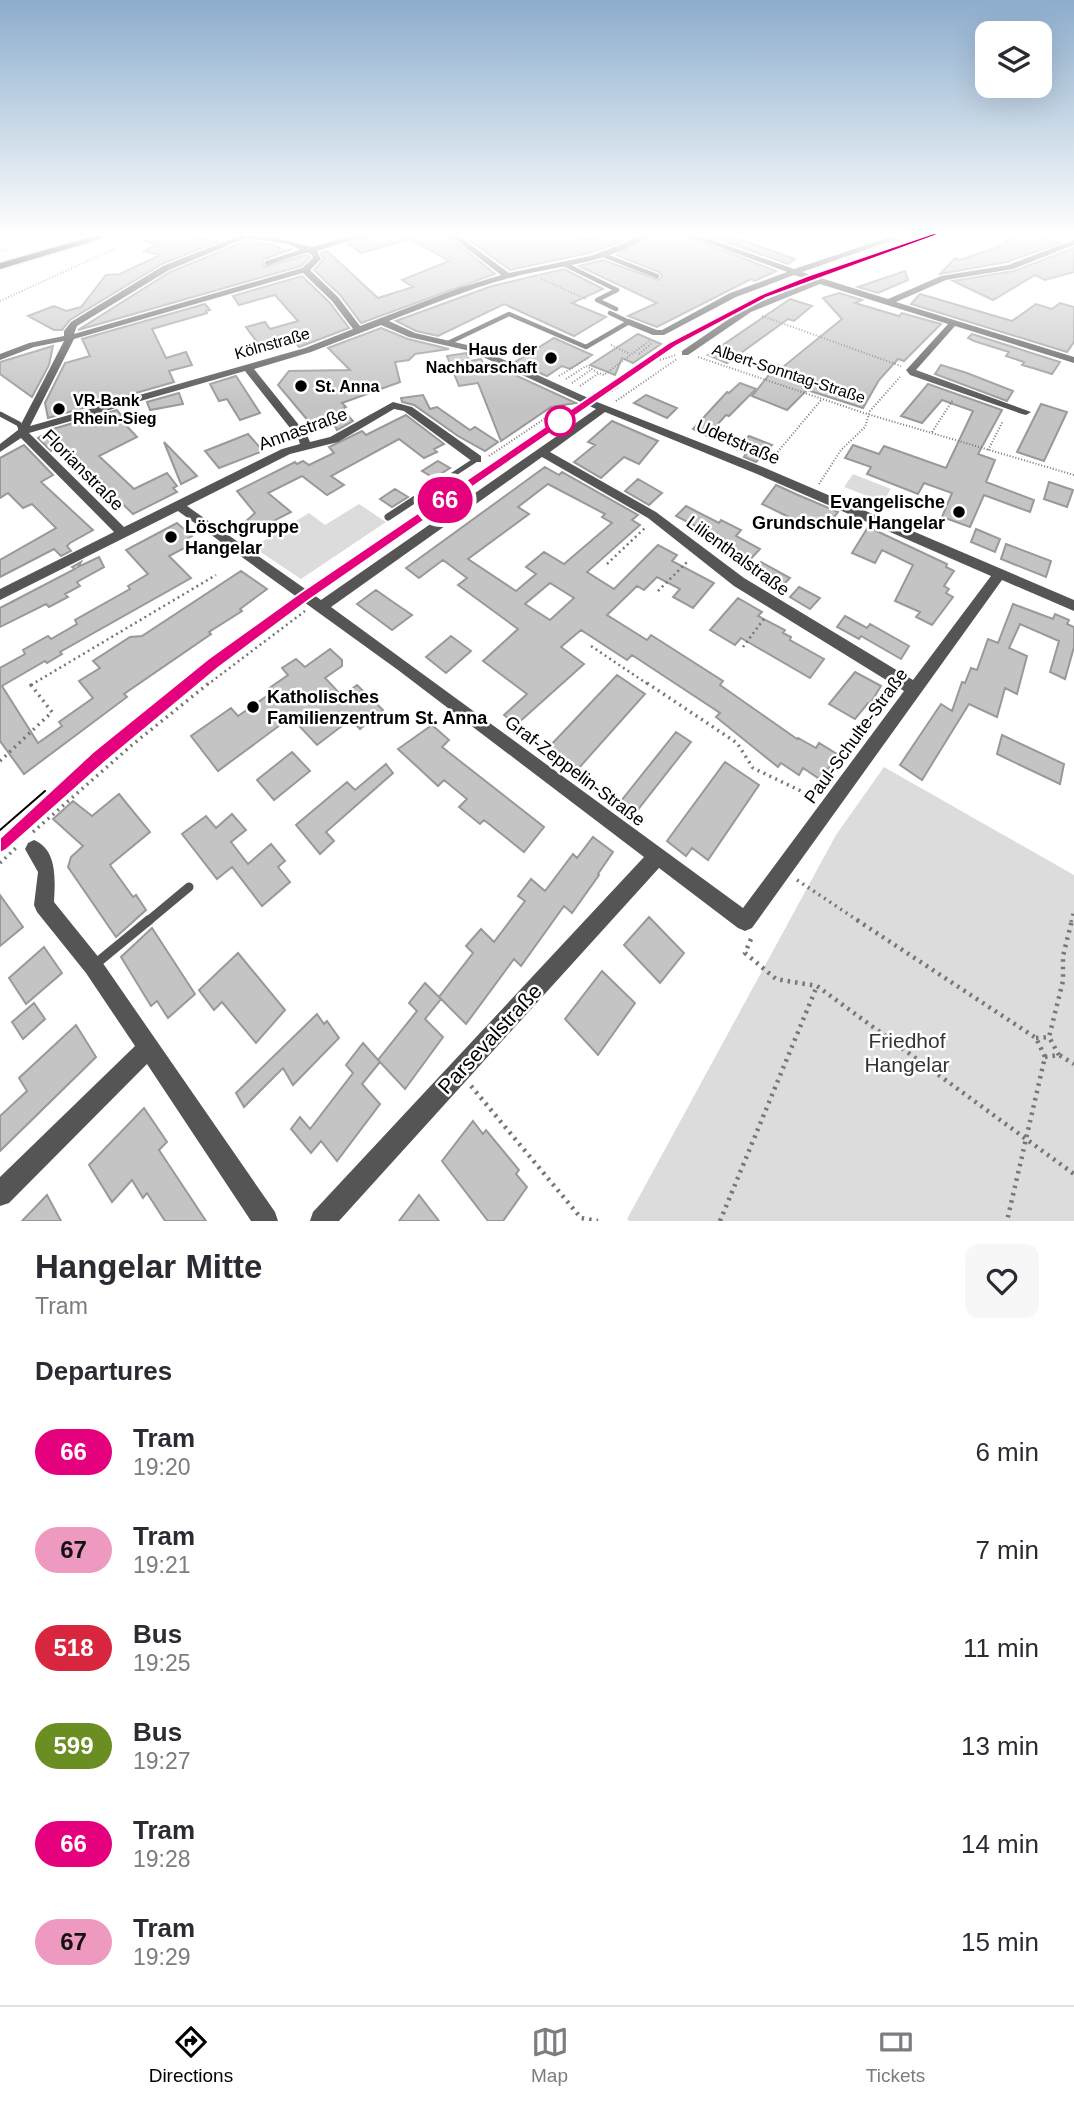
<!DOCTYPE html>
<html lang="en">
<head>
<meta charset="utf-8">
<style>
  :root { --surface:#fff; --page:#f7f7f7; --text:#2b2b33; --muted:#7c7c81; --line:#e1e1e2; --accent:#000 }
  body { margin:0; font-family:Arial,sans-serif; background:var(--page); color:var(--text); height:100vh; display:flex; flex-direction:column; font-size:26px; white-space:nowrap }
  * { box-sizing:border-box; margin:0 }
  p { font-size:23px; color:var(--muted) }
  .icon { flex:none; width:38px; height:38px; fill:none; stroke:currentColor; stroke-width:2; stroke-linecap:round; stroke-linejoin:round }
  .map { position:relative; height:1221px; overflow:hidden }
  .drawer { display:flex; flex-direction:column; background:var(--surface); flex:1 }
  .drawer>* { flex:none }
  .badge { padding:0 14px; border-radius:23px; font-size:24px; line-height:46px }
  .controls { position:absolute; left:975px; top:21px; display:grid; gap:14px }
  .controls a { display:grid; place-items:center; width:77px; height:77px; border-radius:14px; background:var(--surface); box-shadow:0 7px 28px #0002; font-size:35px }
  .map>.badge { position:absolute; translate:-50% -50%; box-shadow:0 0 0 4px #fff }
  h2 { padding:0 35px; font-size:26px; line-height:63px }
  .round { display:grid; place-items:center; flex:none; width:74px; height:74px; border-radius:14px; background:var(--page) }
  .summary { display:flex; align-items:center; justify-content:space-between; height:119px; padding:0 35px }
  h1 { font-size:33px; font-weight:800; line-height:52px }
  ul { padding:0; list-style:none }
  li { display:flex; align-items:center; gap:21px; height:98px; padding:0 35px }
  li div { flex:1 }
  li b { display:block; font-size:26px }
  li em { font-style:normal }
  li .badge { min-width:77px; font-weight:700; text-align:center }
  .menu { display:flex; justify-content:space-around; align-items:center; height:98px; border-top:2px solid var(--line); background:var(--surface); font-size:19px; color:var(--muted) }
  .menu a { display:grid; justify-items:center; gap:4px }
  .menu .selected { color:var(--accent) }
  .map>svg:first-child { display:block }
  .green { fill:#dcdcdc }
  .building { fill:#c4c4c4; stroke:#999; stroke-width:2; fill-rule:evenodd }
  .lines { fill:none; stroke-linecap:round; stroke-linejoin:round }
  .primary-casing { stroke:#dbdbdb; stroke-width:3 }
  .path-far3 { stroke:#777; stroke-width:2; stroke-dasharray:1 2; stroke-linecap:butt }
  .path-far2 { stroke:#777; stroke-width:2.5; stroke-dasharray:2 3.5; stroke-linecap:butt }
  .path-far1 { stroke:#777; stroke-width:3.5; stroke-dasharray:2 4.5; stroke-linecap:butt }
  .path { stroke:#777; stroke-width:4.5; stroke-dasharray:2.5 5; stroke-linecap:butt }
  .lane-far4 { stroke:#555; stroke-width:4.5 }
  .lane-far3 { stroke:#555; stroke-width:5 }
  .lane-far2 { stroke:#555; stroke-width:7 }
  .lane-far1 { stroke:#555; stroke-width:9 }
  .lane { stroke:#555; stroke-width:10 }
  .street { fill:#555; fill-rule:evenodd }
  .primary { fill:#000; fill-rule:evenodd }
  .tram { stroke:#000; stroke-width:2 }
  .line { fill:#e5007d; stroke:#fff; stroke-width:2 }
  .poi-dot { fill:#000; stroke:#fff; stroke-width:2.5 }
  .stop-dot { fill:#fff; stroke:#e5007d; stroke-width:3.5 }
  .labels { text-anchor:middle; stroke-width:5; stroke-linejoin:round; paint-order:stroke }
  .far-street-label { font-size:16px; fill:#000; stroke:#fff }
  .far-poi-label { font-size:16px; font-weight:bold; fill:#000; stroke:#fff; text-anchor:start }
  .street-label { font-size:18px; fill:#000; stroke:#fff }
  .poi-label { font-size:18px; font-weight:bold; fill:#000; stroke:#fff; text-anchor:start }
  .near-street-label { font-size:21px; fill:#000; stroke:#fff }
  .near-park-label { font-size:21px; fill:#333; stroke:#fff }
</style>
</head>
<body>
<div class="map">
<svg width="1074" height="1221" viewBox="0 0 1074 1221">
  <rect width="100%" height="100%" fill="#fff"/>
  <path class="green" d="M853,474L891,489L883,502L844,487Z
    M359,504L386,522L301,579L253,547L309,513L325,525Z
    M884,767L1074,875V1221H629L627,1219L836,835Z"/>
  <path class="building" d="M142,234H181L217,242L162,264L70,320L62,330H54L28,316L54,306L66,311L81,307L106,275L120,274L160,255L144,251L158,244L141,240Z
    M373,234H445L495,274L361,323L340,295L314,270L324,259L321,253L327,251L378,298L413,287L402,280L449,261L410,239L361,253L348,244Z
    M461,234H574L587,240L601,234L618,242L620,234H634L624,241L589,253L510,270Z
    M652,234H682L776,271L755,281L751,279L657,327L628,316L657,303L579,266L603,260L659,280L662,276L659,272L617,255Z
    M704,234H725L795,259L788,264Z
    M1023,234H1039L1060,243L1007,262L940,274L955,258L960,260L1008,243L1003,241Z
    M246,241L274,245L284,251L293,249L264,259L262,264L265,267L306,255L310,257L301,266L78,330L170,272Z
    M1074,248V272L1045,280L1035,275L993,300L953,281L1014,271Z
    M564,269L603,289L572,303L606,317L574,336L504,304L438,336L416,331L396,321L492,286Z
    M905,271L908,280L878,293L858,287Z
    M302,276L330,303L349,328L299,347L294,341L263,350L246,327L265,322L270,329L298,321L275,295L239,305L233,296Z
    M839,293L862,300L855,303L899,316L902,313L941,324L904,361L898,359L879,380L863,408L807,390L787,410L752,396L777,365L783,367L842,319L823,298Z
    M920,294L1012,321L1036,304L1052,309L1060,303L1074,307V342L1067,352L911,304Z
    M790,299L812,306L794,321L788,319L727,363L708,355Z
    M205,304L210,310L206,311L207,313L152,329L166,358L186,352L192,365L169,371L174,382L48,418L45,403L65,363L90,356L82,339Z
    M381,328L408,339L449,349L415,354L409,360L395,362L400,382L342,403L346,407L342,409L353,421L337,430L333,422L315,429L278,385L289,371L350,370L328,348Z
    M638,334L661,344L633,363L622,358L615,375L590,365Z
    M972,334L1060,362L1052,374L1036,369L1022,365L1024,362L1006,356L1009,352L974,341L968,338Z
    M554,338L592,355L570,369L562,366L547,376L515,362Z
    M53,346L49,365L32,397L0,374V362Z
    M466,353L470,361L481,359L485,366L502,369L576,403L551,407L501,441L478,383L459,386L447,356Z
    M941,365L967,373L1013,391L1007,401L935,374Z
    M236,376L260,413L240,420L227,399L219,401L210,384Z
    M740,383L756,389L729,416L726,415L707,436L693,429L727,392L729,393Z
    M928,384L1002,410L978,454L995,460L986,482L1034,500L1030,512L984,495L970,527L942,517L952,493L924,483L918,494L867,474L871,467L845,458L853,445L879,454L884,446L946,468L973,411L942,400L922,423L901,416Z
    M179,393L183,404L150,410L147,402Z
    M423,395L430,409L437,407L470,430L475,427L498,442L485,451L458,436L414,405L402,402L401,398Z
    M646,395L677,408L667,418L634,403Z
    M1041,404L1067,412L1044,461L1017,452Z
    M117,410L125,420L122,421L137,437L99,456L134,489L167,473L177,486L173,488L177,492L133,514L108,490L102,493L88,479L93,476L58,446L51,451L38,438L53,429Z
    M406,415L444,444L434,449L437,452L424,458L399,439L331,476L344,485L327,495L302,476L268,493L291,512L254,531L244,523L255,513L237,491L295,462L297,464L303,461L309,465L334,453L329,447L362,431L366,435Z
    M612,421L658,441L639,464L624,457L601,478L574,462L595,445L588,442Z
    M248,434L263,451L219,468L205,451Z
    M749,436L772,445L756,462L744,457L746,453L736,449Z
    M164,442L197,476L181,484Z
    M24,445L53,475L41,482L93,530L70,543L67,546L71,551L61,556L54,549L0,577V560L56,528L32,504L23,508L8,493L0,498V458Z
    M438,461L450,468L434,478L422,471Z
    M545,467L559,475L562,472L638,515L632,520L640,525L587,572L614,589L658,545L677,555L672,561L714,583L693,608L673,597L680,589L657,577L644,590L637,586L607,615L647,640L651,635L723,681L720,685L797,739L798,738L816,748L819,743L837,754L821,780L803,768L799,775L781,763L778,767L716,717L720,713L632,655L627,660L581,630L561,647L584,664L516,725L504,715L527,694L483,661L518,629L458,585L467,578L443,560L419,578L406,568ZM548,484L605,514L602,517L612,523L564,564L544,552L526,567L536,574L516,591L468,559L529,514L518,507ZM550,583L574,598L550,620L525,604Z
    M638,479L662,493L649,505L625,491Z
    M1049,482L1073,490L1067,507L1044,499Z
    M776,485L798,495L838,512L827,527L817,523L814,528L793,519L762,504Z
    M395,489L408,497L392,507L380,499Z
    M686,506L719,523L721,520L741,530L736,536L760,549L747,563L708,540L713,535L676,516Z
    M177,523L192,536L187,539L192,544L169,556L191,578L60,652L62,654L47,663L45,661L2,686L38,743L62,726L59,722L93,698L79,681L100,668L93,661L130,637L142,636L241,571L267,589L240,609L242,611L209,632L211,634L124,694L127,697L24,774L0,741V668L25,654L23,650L48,636L51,639L77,624L75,620L130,589L128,586L148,574L126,550Z
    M868,527L947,564L946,567L954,571L944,586L949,589L946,593L953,597L932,625L916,617L920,612L895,601L913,565L882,550L875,563L852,553Z
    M976,529L1000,539L995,552L971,542Z
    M1006,544L1051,561L1046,577L1001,559Z
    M99,557L104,567L77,582L80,586L65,594L68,597L49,607L46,604L0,627V608L75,569L72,567L81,562L78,567Z
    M761,562L790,578L780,588L751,573Z
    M799,587L820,598L810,609L790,597Z
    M376,590L393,602L412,615L392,630L357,604Z
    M738,598L762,612L758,616L785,630L783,633L791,637L790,640L824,659L810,678L741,638L735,645L710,630Z
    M1013,604L1053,619L1055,614L1069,620L1067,624L1074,627V647L1065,679L1050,672L1059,641L1020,624L1009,648L1027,656L1017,694L1005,688L997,717L969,704L922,780L900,765L941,704L952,711L962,682L965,683L971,668L977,670L988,639L998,643Z
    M845,616L867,628L870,624L909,646L901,659L861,636L859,639L837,627Z
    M451,636L471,651L446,673L426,657Z
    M330,649L342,660V666L325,678L342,696L357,685L383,710L360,729L351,719L317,745L291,717L218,771L191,736L231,708L238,716L271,693L268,689L288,675L282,668L296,659L305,667Z
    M855,672L881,686L870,704L868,703L855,719L829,704Z
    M617,675L645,694L578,769L550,746Z
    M432,725L449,740L442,747L544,827L524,852L484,820L480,824L459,807L467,799L444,780L438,786L398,749Z
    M676,732L691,742L636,812L621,801Z
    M1002,735L1064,764L1060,784L997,754Z
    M292,752L310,771L274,800L257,780Z
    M725,762L759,785L708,860L692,848L686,856L667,841Z
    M386,764L393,773L326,832L334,841L320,854L296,825L347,782L355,790Z
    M119,794L150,832L110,865L133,897L136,895L146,910L116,937L68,867L71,857L83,846L53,819L73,801L92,816Z
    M232,814L246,830L231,842L248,864L271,844L285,861L278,867L290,882L262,906L232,867L217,879L182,834L206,816L216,828Z
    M593,837L613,852L598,874L599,875L572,913L564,906L521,966L514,959L466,1024L439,997L473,953L466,946L481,929L494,942L525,901L518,896L531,879L545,891L573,854L577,858Z
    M0,895L23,927L0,946Z
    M649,917L684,953L660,983L624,945Z
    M152,928L195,994L168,1018L157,1001L151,1006L121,957Z
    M44,947L62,973L26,1004L9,978Z
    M238,953L285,1010L256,1043L222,1002L214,1010L199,990Z
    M602,971L635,1003L598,1055L565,1019Z
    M425,983L441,999L425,1019L443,1037L405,1089L378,1060L417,1011L409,1003Z
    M34,1003L45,1019L23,1039L12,1022Z
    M317,1014L324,1024L327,1021L339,1038L293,1085L283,1068L244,1107L236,1093Z
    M76,1025L96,1057L0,1151V1116L27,1091L19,1078Z
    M363,1043L380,1062L362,1084L380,1104L337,1161L321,1141L311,1153L291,1129L300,1117L310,1129L353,1073L346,1065Z
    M144,1108L167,1142L159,1150L206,1221H165L147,1193L143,1198L132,1180L112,1202L89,1165Z
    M473,1121L483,1134L486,1130L519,1170L516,1174L527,1187L503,1221H488L442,1161Z
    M47,1195L61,1221H22Z
    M419,1195L439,1221H399Z"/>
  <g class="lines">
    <defs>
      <path id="primary" d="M101,234H117L0,269V263Z"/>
    </defs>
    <use href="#primary" class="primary-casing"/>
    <path class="path-far3" d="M31,244L61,234
      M0,250L9,251
      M541,279L586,299
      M0,301L147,234
      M762,316L901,366
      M611,345L630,354
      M639,354L652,343
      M698,357L864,413L1074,475
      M660,360L676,355
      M559,376L588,358
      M566,379L586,366L599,373
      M572,383L592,369
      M580,386L599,373L604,375L649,341
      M604,396L618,387
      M616,401L677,359
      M932,432L953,400
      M988,450L1003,421
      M489,456L565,405
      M770,461L822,399
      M819,484L841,450L865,427L870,411L900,377"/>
    <path class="path-far2" d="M607,564L646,527
      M658,591L689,560
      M591,646L649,685
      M743,647L766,616
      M31,685L216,575
      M207,685L305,611"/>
    <path class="path-far1" d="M647,683L737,743L753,768L803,792L813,800
      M0,761L52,712L31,685L34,683
      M33,832L132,745L209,683
      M0,863L18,846
      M797,880L860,922
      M1071,922L1074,910"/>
    <path class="path" d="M857,920L1036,1038L1045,1057L1007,1221
      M751,939L745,953L776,979L817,986L1074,1174
      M1036,1038L1049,1037
      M1059,1055L1049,1037L1063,981V956L1072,920
      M1045,1057L1059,1055L1074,1064
      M471,1086L581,1218L598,1221
      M720,1221L817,986"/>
    <path class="lane-far4" d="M603,255L657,276
      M267,263L310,249
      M566,265L617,290
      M616,309L597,300L617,290
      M610,313L629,322
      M448,343L509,314L586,347L629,322"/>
    <path class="lane-far3" d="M0,414L19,424L22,432
      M417,498L477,459"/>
    <path class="lane-far2" d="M388,517L420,496"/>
    <path class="lane-far1" d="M147,922L189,887"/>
    <path class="lane" d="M93,966L149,920"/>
    <path class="street" d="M231,234L277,238L311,247L358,234H371L317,251L321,259L310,270L338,297L360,326L459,288L501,275L448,234H456L509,273L590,256L625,243L640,234H649C609,266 553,265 506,279C466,290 428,306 389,321L415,333L476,347L597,402L765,468L1074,600V611L1002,580L752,928L745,931L738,928L659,868L339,1221H310L313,1212L644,857L398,670L178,511L0,600V589L114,532L21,438L0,452V444L18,430L64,341L34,347L0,360V354L29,343L64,336V331L71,322L163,266L236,237ZM246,238L288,244L312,255L313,258L302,268L74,334L77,326L169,270ZM303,273L332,301L353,329L305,348L30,426L74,339ZM381,325L409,337L470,351L596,409L321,600L187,506L290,454L338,442L394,409L404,411L473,462H481V456L412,407L393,402L330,437L310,442L307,435L254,369L311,352ZM245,371L298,438L300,444L282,449L124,527L29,433ZM605,412L757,474L991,576L913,680L744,578L656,512L550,452ZM542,457L648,518L734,586L904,691L743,908L331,607Z
      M684,234H695L794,269L899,234H911L802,272L888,299L941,276L1008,265L1074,240V245L1013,269L946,280L896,302L1074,357V363L955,326L916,370L1031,412L1026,415L1022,414L910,375L906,370L908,368L948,324L820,284L751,312L688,355H682V351L745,308L812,281L794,275L736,297L664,335H653L626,324L625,322L629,319L657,330H662L730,293L787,272Z
      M34,840C58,850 55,881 54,902L100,959L275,1212L278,1221H251L147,1064L9,1203L0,1206V1177L135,1046L86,973L37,912L34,905L38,872L25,849L28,843Z"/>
    <use href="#primary" class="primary"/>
    <path class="tram" d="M0,830L45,791
      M0,844L99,757L213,664L305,596L673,344L763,296L810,277L937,234"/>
  </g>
  <linearGradient id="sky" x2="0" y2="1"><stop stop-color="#8cadcc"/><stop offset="0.58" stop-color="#fff"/><stop offset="1" stop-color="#fff" stop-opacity="0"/></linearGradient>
  <rect width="1074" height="405" fill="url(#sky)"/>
  <path class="line" d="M934,233L940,234L766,298L676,346L309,600L218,668L105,762L6,850L0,853V838L93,752L208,659L300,593L670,342L760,295L807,276Z"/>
  <g class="poi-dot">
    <circle cx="551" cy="358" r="7"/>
    <circle cx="301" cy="386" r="7"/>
    <circle cx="59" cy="409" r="7"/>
    <circle cx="959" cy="512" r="7"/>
    <circle cx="171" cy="537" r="7"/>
    <circle cx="253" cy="707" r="7"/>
  </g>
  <circle class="stop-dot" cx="560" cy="421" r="14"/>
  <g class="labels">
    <g class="far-street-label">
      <text transform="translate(272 343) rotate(-16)" y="6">Kölnstraße</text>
      <text transform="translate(789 373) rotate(18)" y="6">Albert-Sonntag-Straße</text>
    </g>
    <g class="far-poi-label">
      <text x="537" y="355" text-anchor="end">Haus der<tspan x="537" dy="18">Nachbarschaft</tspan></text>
      <text x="315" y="392">St. Anna</text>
      <text x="73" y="406">VR-Bank<tspan x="73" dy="18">Rhein-Sieg</tspan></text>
    </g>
    <g class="street-label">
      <text transform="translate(303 429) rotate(-20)" y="6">Annastraße</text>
      <text transform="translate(738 442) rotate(23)" y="6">Udetstraße</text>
      <text transform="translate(83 470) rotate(45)" y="6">Florianstraße</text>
      <text transform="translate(738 556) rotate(36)" y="6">Lilienthalstraße</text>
      <text transform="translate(856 736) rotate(-54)" y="6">Paul-Schulte-Straße</text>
      <text transform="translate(575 771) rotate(37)" y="6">Graf-Zeppelin-Straße</text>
    </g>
    <g class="poi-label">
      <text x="945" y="508" text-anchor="end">Evangelische<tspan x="945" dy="21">Grundschule Hangelar</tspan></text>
      <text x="185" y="533">Löschgruppe<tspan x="185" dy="21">Hangelar</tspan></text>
      <text x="267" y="703">Katholisches<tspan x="267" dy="21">Familienzentrum St. Anna</tspan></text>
    </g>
    <g class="near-street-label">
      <text transform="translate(490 1039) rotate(-47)" y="7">Parsevalstraße</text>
    </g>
    <g class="near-park-label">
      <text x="907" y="1048">Friedhof<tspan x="907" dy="24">Hangelar</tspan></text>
    </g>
  </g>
</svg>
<div class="controls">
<a><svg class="icon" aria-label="layers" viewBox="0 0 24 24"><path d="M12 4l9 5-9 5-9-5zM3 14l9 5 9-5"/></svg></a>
</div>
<b class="badge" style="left:445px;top:500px;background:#e5007d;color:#fff">66</b>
</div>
<section class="drawer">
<div class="summary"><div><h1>Hangelar Mitte</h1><p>Tram</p></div><a class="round"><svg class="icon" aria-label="heart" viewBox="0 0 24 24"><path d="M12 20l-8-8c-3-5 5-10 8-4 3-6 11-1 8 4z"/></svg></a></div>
<h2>Departures</h2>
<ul>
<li><span class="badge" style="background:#e5007d;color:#fff">66</span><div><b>Tram</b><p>19:20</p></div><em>6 min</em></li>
<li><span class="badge" style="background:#ee99bf;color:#111">67</span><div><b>Tram</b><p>19:21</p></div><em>7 min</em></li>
<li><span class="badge" style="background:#d7263d;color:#fff">518</span><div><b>Bus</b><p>19:25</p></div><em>11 min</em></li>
<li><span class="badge" style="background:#6b8e23;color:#fff">599</span><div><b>Bus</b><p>19:27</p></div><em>13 min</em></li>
<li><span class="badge" style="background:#e5007d;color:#fff">66</span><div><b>Tram</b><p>19:28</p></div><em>14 min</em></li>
<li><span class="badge" style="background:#ee99bf;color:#111">67</span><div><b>Tram</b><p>19:29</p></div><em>15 min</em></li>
</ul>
</section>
<nav class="menu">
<a class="selected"><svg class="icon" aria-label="directions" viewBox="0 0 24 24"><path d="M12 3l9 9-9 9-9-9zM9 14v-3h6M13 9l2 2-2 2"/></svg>Directions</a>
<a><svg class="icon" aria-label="map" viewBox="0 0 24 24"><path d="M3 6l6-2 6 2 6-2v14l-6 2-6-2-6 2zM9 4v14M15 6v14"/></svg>Map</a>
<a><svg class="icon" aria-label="tickets" viewBox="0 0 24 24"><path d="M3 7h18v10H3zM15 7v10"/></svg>Tickets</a>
</nav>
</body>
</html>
